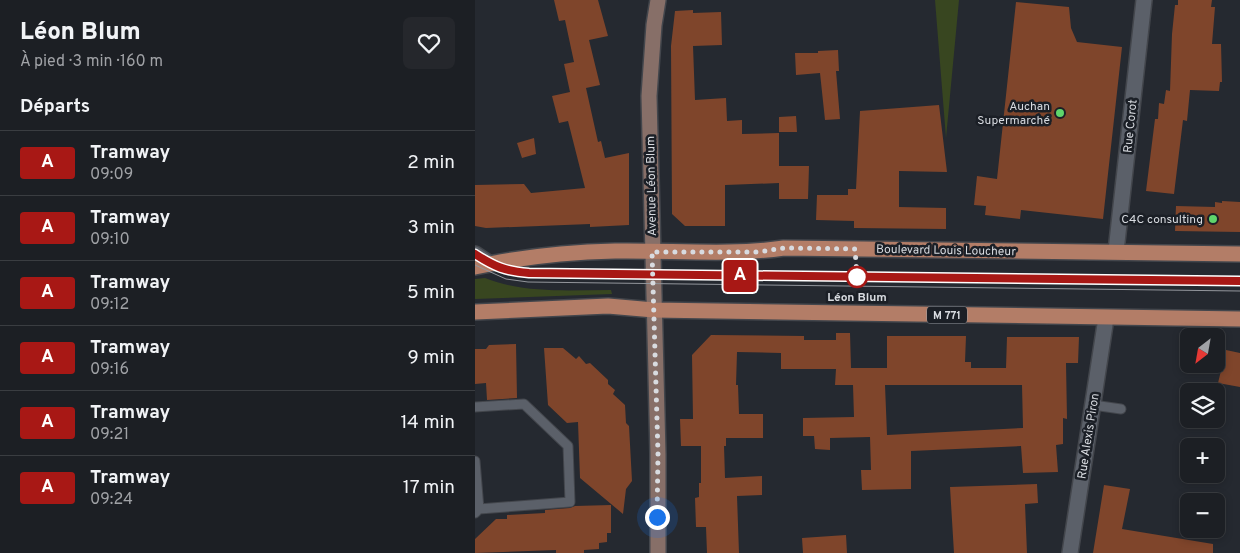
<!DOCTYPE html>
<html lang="fr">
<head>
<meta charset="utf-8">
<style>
  :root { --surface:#1c1f24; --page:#25272c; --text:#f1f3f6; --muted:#a0a2a6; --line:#3a3d41 }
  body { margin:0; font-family:Overpass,sans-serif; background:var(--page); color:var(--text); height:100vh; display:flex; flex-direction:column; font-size:19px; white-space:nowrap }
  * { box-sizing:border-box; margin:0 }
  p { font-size:16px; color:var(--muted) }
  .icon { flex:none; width:28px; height:28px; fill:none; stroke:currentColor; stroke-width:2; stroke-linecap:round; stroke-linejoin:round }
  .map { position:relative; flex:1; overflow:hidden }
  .side { display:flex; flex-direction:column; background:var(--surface); width:475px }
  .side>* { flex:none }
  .badge { padding:0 10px; border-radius:4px; font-size:18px; line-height:32px }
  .needle { width:32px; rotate:211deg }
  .fabs { position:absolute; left:705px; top:328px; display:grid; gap:10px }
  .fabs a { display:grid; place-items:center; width:45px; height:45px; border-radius:8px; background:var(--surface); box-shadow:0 2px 8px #0003,0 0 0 1px var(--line); font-size:25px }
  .you { position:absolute; width:25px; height:25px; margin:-12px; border:4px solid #fff; border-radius:50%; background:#1a73e8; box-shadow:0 0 0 8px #1a73e833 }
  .map>.badge { position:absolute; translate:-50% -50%; box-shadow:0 0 0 2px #fff }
  h2 { padding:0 20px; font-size:19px; line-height:45px }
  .round { display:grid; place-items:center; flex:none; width:52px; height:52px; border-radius:8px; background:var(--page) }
  .headline { display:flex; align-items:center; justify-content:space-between; height:85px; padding:0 20px }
  h1 { font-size:24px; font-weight:800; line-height:38px }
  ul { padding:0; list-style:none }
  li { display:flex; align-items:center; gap:15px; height:65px; padding:0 20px; border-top:1px solid var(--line) }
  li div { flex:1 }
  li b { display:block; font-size:19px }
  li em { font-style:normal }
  li .badge { min-width:55px; font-weight:700; text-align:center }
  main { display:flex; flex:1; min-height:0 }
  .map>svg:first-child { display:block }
  .green { fill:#384620 }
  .building { fill:#7f452b; fill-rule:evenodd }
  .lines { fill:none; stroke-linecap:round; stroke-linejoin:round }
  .lane-casing { stroke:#43464c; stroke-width:11 }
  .street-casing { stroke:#43464c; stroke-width:18 }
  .secondary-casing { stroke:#43464c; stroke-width:18 }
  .primary-casing { stroke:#43464c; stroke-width:18 }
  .lane { stroke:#5b6069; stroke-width:9 }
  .street { stroke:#5b6069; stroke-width:15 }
  .secondary { stroke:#876f68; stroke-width:15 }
  .primary { stroke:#b37d67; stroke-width:15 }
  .tram { stroke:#93969c; stroke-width:1 }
  .line-casing { stroke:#fff; stroke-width:11 }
  .line { stroke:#a81815; stroke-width:8 }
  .walk { stroke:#d8dbe0; stroke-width:5; stroke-dasharray:0 9 }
  .poi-dot { fill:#5fd56b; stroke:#1b1f26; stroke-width:2 }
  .stop-dot { fill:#fff; stroke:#a81815; stroke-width:2.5 }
  .labels { text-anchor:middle; stroke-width:5; stroke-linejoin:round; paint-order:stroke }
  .shield { fill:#1b1f26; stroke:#9fa3a8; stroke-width:1 }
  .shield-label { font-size:11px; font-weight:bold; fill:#d8dbe0 }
  .poi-label { font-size:12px; fill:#d8dbe0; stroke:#1b1f26; text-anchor:end }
  .street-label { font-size:12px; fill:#d8dbe0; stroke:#1b1f26 }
  .stop-label { font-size:12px; font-weight:bold; fill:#d8dbe0; stroke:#1b1f26 }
</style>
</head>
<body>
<main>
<section class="side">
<div class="headline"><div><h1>Léon Blum</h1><p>À pied · 3 min · 160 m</p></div><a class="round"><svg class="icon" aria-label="heart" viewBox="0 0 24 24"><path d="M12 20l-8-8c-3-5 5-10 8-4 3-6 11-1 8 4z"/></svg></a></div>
<h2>Départs</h2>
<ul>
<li><span class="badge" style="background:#a81815;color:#fff">A</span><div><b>Tramway</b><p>09:09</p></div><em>2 min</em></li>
<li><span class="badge" style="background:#a81815;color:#fff">A</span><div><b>Tramway</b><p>09:10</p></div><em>3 min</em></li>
<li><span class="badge" style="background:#a81815;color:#fff">A</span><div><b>Tramway</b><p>09:12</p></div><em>5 min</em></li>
<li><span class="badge" style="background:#a81815;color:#fff">A</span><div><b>Tramway</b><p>09:16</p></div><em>9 min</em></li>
<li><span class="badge" style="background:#a81815;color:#fff">A</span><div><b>Tramway</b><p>09:21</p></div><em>14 min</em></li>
<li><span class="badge" style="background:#a81815;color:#fff">A</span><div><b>Tramway</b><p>09:24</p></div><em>17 min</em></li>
</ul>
</section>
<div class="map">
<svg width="765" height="553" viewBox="0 0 765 553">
  <rect width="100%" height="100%" fill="#252930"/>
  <path class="green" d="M460,0H484L471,138Z
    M10,278C50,294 94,290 136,290L137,294L0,299V279Z"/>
  <path class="building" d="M79,0H123L133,36L114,40L125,85L111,88L123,142L126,141L130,158L154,153V225L115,227V224L11,228L0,226V185L49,184L56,193L110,188L93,121L84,123L77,96L95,92L89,64L99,62L90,20L84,21Z
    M703,0H737L736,7H740L737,44H746L747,82H745L744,91L715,90L712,121L708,120L699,194L671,191L680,119H683L684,103L689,104L691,90L695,91L697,34L700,5H703Z
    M541,2L594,7L596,28L602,42L647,47L628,219L546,210L545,219L510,215L511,206L499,205L502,176L522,179Z
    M218,10V13L246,12L247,45L218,46L220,100L251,98L252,121L267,120V134L304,133V166H334L333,199H304V183L250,185V226H210L197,214L196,46L200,11Z
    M363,50L364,71H361L365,119L350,120L345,73L321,75L320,53H343V51Z
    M464,105L472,172L424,171V207L471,208V229L379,228V221L341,220L342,195H373V189H381L385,111Z
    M321,116L322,132H304V117Z
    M59,138L61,154L47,158L42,143Z
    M747,201L765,202V232L700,231L701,206L740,207V202L747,203Z
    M361,333H375L376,368H412V336H491L490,362H496V368H531L532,337H604L603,363H591L592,419L588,418V444L581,445L583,472L548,473L546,446L436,451V489L387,490L386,470H396L395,437L355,438V450L340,449L339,436H328V418L379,417L378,385H360L361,369H306V353L262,352L261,385H263L264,414H288V438H251V446H249L250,478L287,476V495L262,496L264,553H232L231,527H221L220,498L224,497V483H226V446H206L205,419H218L217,355L236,335L329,336V340H361ZM410,385H547L548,428L412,435Z
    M41,344L42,398L12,400L11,383L0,384V349H11L14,345Z
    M69,348H88L101,359L104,356L111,364L115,363L133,380V384L140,390L138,394L150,405L151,423L154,426L157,481L151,489L148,514L105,478L103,422L92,423L73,405Z
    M751,350L765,353V387L743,383Z
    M562,484L563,503L550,504L552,553H479L475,487Z
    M629,485L655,489L647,529L738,544V553H618Z
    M136,505V533H132V542L124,543V549L109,550V553H81V550L0,553V539L21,519H32V515L70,513V510L95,508L100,506Z
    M371,535L372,553H328L327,538Z"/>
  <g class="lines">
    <defs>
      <path id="lane" d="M618,405L646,409
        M0,407L49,404L93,446L95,502L4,509L0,513
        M0,461L4,509"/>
      <path id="street" d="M641,251L669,0
        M0,254L15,264
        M595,553L631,318"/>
      <path id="secondary" d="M183,553V454L174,96L179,25L183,0"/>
      <path id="primary" d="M0,267C46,257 93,252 140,251C197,250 253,256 309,248L765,254
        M0,312L133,306L179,310L765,319"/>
    </defs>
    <use href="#lane" class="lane-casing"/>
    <use href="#street" class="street-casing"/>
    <use href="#secondary" class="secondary-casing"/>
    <use href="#primary" class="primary-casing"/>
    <use href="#lane" class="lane"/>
    <use href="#street" class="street"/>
    <use href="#secondary" class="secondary"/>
    <use href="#primary" class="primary"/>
    <path class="tram" d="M15,264L35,272L54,273L765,281
      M0,265L31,279L53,282L765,291"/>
  </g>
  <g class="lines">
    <defs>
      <path id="line" d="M0,254C20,267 30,271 54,273L765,281"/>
    </defs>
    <use href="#line" class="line-casing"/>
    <use href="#line" class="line"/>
    <path class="walk" d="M182,517L183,454L177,252H283L309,248L380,249L382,277"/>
  </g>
  <g class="poi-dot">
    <circle cx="585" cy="113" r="5"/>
    <circle cx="738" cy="219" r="5"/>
  </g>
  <circle class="stop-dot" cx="382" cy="277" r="10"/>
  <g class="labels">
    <rect class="shield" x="452" y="306.5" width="40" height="17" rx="4"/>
    <g class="shield-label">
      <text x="472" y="319">M 771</text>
    </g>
    <g class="poi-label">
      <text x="575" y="110">Auchan<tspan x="575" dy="14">Supermarché</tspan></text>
      <text x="728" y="223">C4C consulting</text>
    </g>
    <g class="street-label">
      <text transform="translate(655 126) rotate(-84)" y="4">Rue Corot</text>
      <text transform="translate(176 186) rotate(-91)" y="4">Avenue Léon Blum</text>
      <text transform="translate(471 250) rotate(1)" y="4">Boulevard Louis Loucheur</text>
      <text transform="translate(613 436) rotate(-81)" y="4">Rue Alexis Piron</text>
    </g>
    <g class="stop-label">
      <text x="382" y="301">Léon Blum</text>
    </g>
  </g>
</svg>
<div class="fabs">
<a><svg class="needle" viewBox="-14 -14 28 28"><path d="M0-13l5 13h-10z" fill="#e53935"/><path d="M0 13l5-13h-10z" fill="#a0a2a6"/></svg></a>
<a><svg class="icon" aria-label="layers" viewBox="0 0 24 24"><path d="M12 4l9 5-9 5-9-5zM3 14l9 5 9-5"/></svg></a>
<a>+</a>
<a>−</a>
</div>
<div class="you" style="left:182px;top:517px"></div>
<b class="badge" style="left:265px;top:276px;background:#a81815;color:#fff">A</b>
</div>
</main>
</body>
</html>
